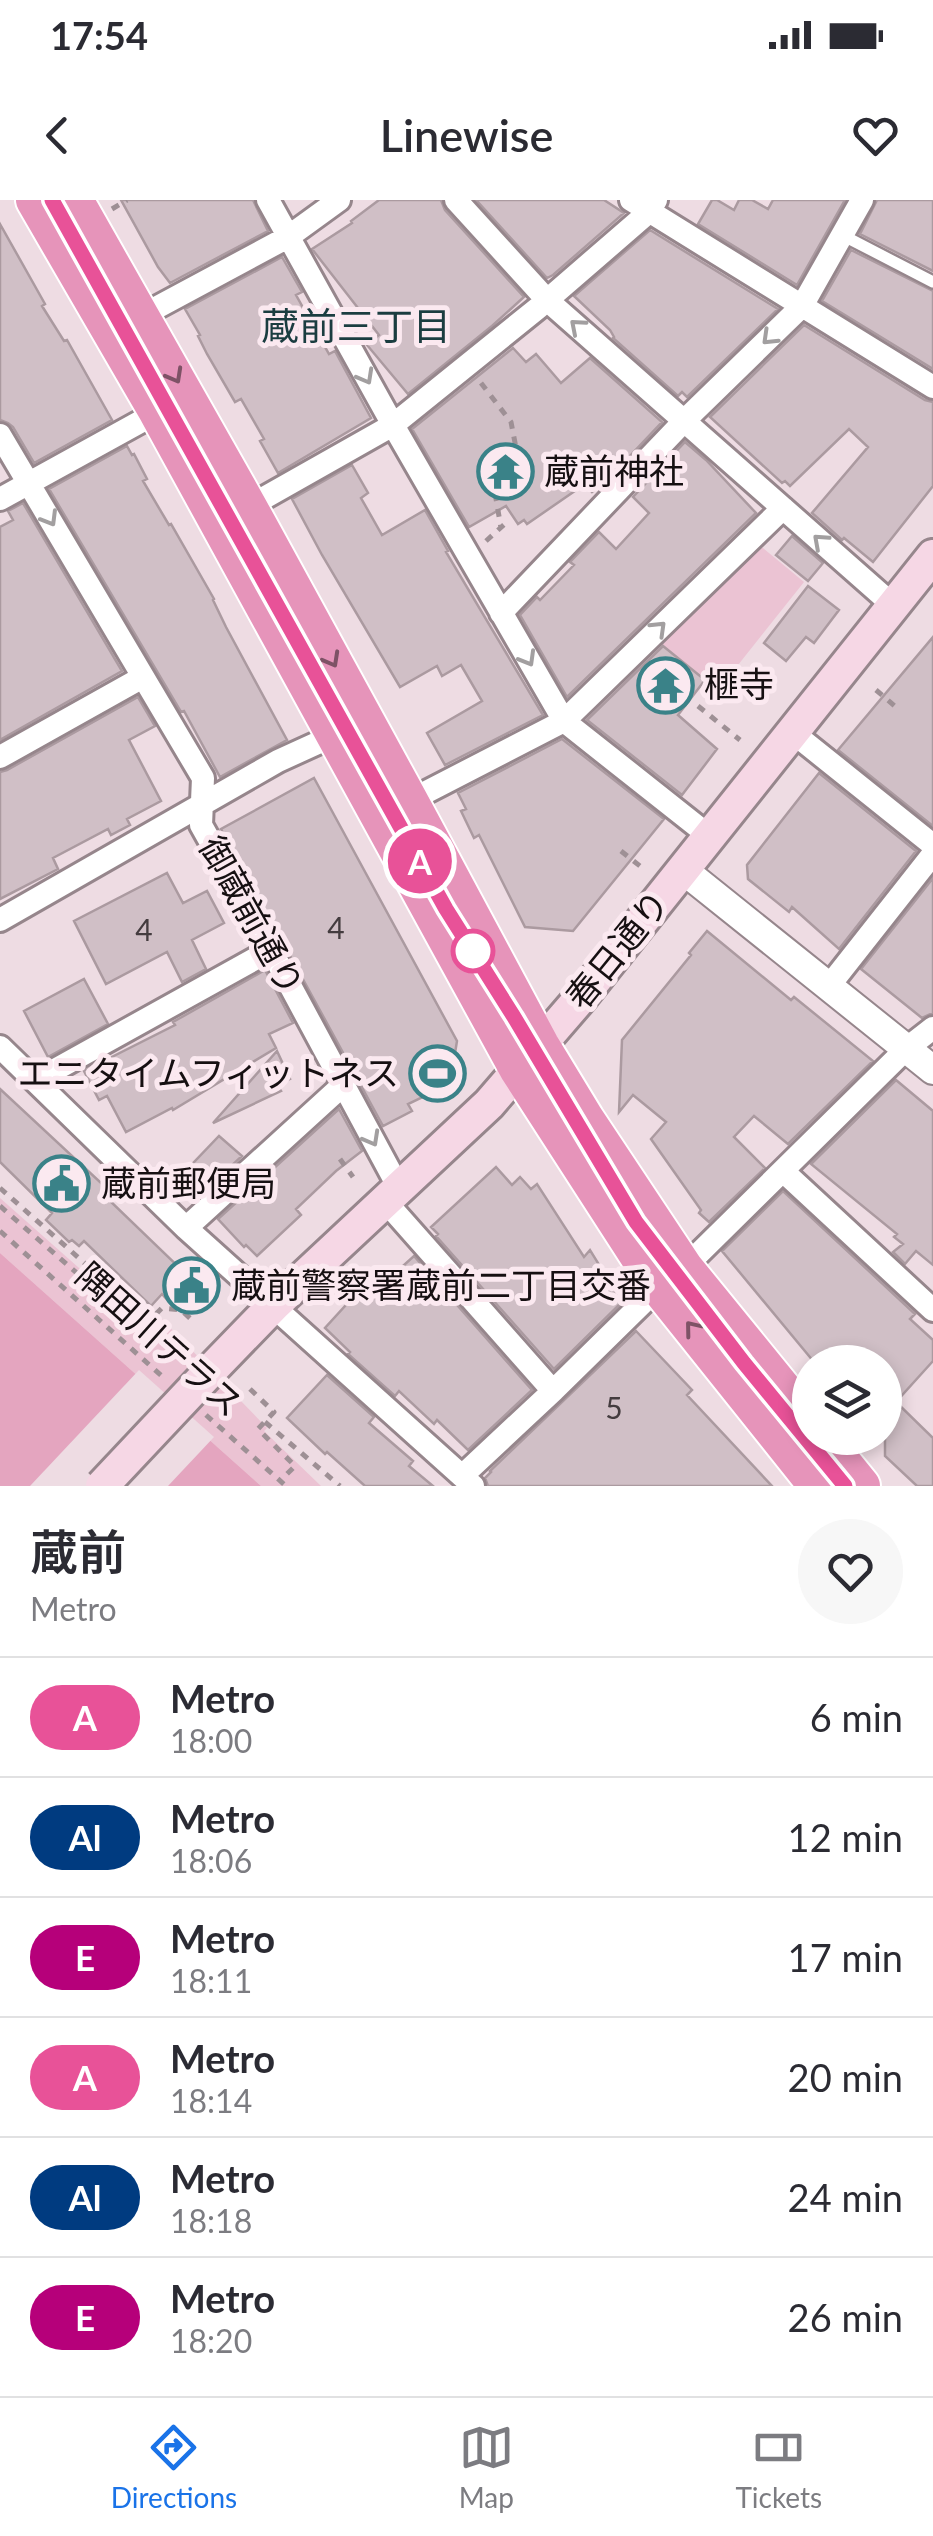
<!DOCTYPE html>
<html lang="en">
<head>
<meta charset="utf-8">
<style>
  :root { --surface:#fff; --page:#f7f7f7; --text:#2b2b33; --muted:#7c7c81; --line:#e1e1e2; --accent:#1a73e8 }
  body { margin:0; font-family:Lato,"Noto Sans JP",sans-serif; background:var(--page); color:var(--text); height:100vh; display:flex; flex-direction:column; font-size:38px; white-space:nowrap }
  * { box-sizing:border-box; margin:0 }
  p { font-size:32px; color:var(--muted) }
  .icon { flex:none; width:55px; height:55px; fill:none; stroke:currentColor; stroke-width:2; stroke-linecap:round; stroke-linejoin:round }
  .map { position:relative; height:1286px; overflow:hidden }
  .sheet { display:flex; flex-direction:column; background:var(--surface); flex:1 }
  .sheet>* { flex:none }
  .badge { padding:0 20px; border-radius:32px; font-size:35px; line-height:65px }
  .fabs { position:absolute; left:792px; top:1145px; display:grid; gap:20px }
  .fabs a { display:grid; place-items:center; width:110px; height:110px; border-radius:50%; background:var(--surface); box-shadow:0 5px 15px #0003; font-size:50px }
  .map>.badge { position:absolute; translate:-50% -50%; box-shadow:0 0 0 5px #fff }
  .round { display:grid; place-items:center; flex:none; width:105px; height:105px; border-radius:52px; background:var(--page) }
  .overview { display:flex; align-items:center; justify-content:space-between; height:170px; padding:0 30px }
  h1 { font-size:48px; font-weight:600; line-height:75px }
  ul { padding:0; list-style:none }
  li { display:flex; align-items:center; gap:30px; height:120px; padding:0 30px; border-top:2px solid var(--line) }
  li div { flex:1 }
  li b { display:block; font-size:38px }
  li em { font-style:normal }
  li .badge { min-width:110px; font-weight:700; text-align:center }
  .status { display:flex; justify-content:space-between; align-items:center; height:70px; padding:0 50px; background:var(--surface); direction:ltr }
  .status svg { height:28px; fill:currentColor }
  header { display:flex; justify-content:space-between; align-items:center; height:130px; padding:0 30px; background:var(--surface); font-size:45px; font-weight:600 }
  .menu { display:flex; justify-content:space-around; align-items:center; height:140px; border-top:2px solid var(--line); background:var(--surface); font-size:28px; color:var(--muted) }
  .menu a { display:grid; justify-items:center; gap:5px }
  .menu .on { color:var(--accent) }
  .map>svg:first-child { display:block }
  .green { fill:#ebc3d3 }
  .water { fill:#e4a5bf }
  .pier { fill:#eedce3 }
  .building { fill:#d0bfc6; stroke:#ab9aa0; stroke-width:2.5 }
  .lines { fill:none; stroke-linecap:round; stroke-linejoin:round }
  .service-casing { stroke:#96868c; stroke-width:16 }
  .minor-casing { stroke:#96868c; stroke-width:28 }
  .tertiary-casing { stroke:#96868c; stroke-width:32 }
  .secondary-casing { stroke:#96868c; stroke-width:38 }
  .trunk-casing { stroke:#fff; stroke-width:42 }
  .path { stroke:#9e9095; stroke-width:5; stroke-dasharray:8 8; stroke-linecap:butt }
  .service { stroke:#fff; stroke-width:11 }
  .minor { stroke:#fff; stroke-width:22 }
  .tertiary { stroke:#fff; stroke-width:28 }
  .secondary { stroke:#f6d7e5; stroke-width:32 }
  .trunk { stroke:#e694ba; stroke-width:38 }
  .secondary-bridge-casing { stroke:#96868c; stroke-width:38; stroke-linecap:butt }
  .secondary-bridge { stroke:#f6d7e5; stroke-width:32 }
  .oneway { stroke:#a29fa0 }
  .oneway2 { stroke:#7e5266 }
  .line-casing { stroke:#fff; stroke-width:22 }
  .line { stroke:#e85298; stroke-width:15 }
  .stop-dot { fill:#fff; stroke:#e85298; stroke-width:5 }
  .labels { text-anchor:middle; stroke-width:10; stroke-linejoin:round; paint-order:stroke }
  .number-label { font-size:30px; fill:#443c3f }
  .poi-label { font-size:35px; fill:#161012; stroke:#fbe9f0; text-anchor:start }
  .street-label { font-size:35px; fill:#161012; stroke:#fbe9f0 }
  .neighbourhood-label { font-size:38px; fill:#1b3d40; stroke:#fbe9f0 }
</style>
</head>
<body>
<div class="status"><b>17:54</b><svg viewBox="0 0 49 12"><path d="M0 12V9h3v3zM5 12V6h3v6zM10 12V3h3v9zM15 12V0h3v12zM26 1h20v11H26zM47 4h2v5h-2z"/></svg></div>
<header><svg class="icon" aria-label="back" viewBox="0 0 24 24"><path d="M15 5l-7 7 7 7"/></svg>Linewise<svg class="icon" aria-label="heart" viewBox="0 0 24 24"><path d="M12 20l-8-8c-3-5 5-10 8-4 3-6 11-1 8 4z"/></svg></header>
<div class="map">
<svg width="933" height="1286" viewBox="0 0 933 1286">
  <rect width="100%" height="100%" fill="#eedce3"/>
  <path class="green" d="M758,344L804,382L719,489L658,442Z
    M0,998L140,1122L152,1109L267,1228L264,1231L321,1286H261L0,1053Z"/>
  <path class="water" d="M0,1053L261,1286H0Z"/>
  <path class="pier" d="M139,1170L214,1237L168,1286H30Z"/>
  <path class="building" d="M121,0H253L268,31L170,83L158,67Z
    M379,0H441L445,10L524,97L492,126L408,194L367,145L379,135L312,49L352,23L351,21Z
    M476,0H604L624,13L553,75L547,78Z
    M712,0H717L734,10L739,0H752L768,9L773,0H845L797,85L698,24Z
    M877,0H933V71L860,34Z
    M0,24L45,104L42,106L64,141L67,140L112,220L34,263L13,227L8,223L0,220Z
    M650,30L778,109L687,197L682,192L678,196L613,138L614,137L610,130L574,96Z
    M851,50L933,91V169L822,101Z
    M282,57L302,92L296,95L329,154L335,151L371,218L278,273L260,241L264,239L241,199L235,202L207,154L198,136L200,135L185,109Z
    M804,125L925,200L933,202V286L873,362L844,338L842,340L812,313L868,247L849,229L790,286L785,281L782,283L710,217Z
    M513,148L526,162L536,154L561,183L590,158L662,222L609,278L592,292L585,284L527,324L524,320L518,324L506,306L469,327L412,229Z
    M685,242L706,260L756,313L567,497L520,415L537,397L540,400L574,365L570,362L599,332L616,349L649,313L633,297Z
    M127,246L132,255L134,254L147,279L143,281L169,325L171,324L214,399L213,400L226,427L287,540L220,577L184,511L181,512L49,289Z
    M352,265L368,293L361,298L382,335L425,310L448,351L446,352L543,515L445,565L427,533L482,501L461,465L442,476L437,466L400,487L322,355L292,299Z
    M23,303L122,471L0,540V327L13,320L8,311Z
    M792,336L823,363L808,381L776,355Z
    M808,386L839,410L814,443L806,437L786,461L764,443Z
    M933,437V626L838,550Z
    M663,446L705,480L678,515L717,549L682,595L587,520Z
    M138,497L155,526L129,540L161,601L127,619L130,625L111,635L108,629L53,658L58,669L0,699V572L7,570Z
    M562,539L664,619L573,731L525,727L479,635L474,638L461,611L466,609L458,593Z
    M819,573L916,651L839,749L792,707L789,712L748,679L747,665Z
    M314,578L457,841L450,884L408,904L412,911L383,926L221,629Z
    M167,673L183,703L207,691L224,723L192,740L206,769L182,782L167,752L106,784L74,721Z
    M933,678V813L922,818L861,769Z
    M707,731L791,800L794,797L873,861L788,944L754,916L734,937L765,968L709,1022L699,1013L701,1010L651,939L666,922L633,895L619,912L622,840L691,755L689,753Z
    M265,770L293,823L269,834L276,848L173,910L172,908L126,932L107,896L99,900L84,871L175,825L173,822Z
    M84,779L108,824L48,857L24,811Z
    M277,851L290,879L277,885L281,891L213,923Z
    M896,880L933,911V1065L916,1051L905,1064L893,1052L903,1044L894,1037L897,1034L811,964Z
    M0,889L114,995L109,1000L188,1076L193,1071L208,1086L194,1102L190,1098L185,1104L177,1100L174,1103L171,1100L169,1102L162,1094L151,1106L84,1041L79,1046L72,1040L69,1042L46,1020L52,1013L0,962Z
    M339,909L362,951L336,971L296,1009L301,1015L257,1056L246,1045L244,1047L218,1019Z
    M219,936L242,956L196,999L176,981Z
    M496,967L512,985L520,977L531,989L537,984L584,1057L590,1050L622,1102L554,1169L436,1036L438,1034L431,1027Z
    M783,991L915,1114L910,1119L933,1140V1161L896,1202L933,1238V1286H917L885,1256V1162H814L722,1051Z
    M414,1056L532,1190L468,1250L437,1220L434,1224L399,1191L395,1196L348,1154L350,1152L325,1128L356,1094L364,1101Z
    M636,1131L692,1190L687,1195L772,1286H488L485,1278L491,1272L490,1271Z
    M327,1175L374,1217L369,1223L413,1261L409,1266L433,1286H365L327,1252L325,1254L287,1218Z"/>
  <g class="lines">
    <defs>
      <path id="service" d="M842,35L933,82"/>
      <path id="minor" d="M268,0L393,225L564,521L708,635
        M456,0L547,100L894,406
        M631,0L933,187
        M141,116L288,37L339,0
        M0,235L203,578L201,625L271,750L399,988
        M0,299L158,212
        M248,307L393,225L538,108L650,11L656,0
        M501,413L685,220L802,106L862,0
        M792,532L933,645
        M0,557L143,477
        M409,601L564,521L783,308
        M0,720L278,561L335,535
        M829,786L933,654
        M0,847L186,1028L473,1286
        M35,881L271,750
        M784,972L933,1110
        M385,1001L553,1191
        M186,1028L343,885
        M684,1068L906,849L933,828
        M462,1276L553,1191L659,1087"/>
      <path id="tertiary" d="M682,669L933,870"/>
      <path id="secondary" d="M213,1168L274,1105L489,904L583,795L933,356"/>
      <path id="trunk" d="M35,0L158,212L519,870L659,1087L818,1286
        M74,0L248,307L409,601L540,845L585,919L684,1068L810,1223
        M822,1238L861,1286"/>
    </defs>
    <use href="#service" class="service-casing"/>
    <use href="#minor" class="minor-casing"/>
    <use href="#tertiary" class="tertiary-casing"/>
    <use href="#secondary" class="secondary-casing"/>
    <use href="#trunk" class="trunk-casing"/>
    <path class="path" d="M112,9L127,0
      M481,183L511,222L517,253L494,287L501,328
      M486,341L507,322
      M876,490L897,508
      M698,506L740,540
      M621,651L640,666
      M340,959L353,977
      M0,988L143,1115
      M0,1006L141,1129L162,1108L181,1110L194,1122
      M0,1031L164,1178
      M250,1189L274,1212L258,1229L295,1266L280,1281
      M206,1215L286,1286
      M265,1222L340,1286"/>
    <use href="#service" class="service"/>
    <use href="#minor" class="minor"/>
    <use href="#tertiary" class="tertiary"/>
    <use href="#secondary" class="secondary"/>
    <use href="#trunk" class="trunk"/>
    <defs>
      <path id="secondary-bridge" d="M102,1286L213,1168"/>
    </defs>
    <use href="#secondary-bridge" class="secondary-bridge-casing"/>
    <use href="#secondary-bridge" class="secondary-bridge"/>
  </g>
  <defs><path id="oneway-chevron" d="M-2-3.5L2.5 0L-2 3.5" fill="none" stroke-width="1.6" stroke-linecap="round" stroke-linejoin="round" transform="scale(2.5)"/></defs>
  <g class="oneway">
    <use href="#oneway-chevron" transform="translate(577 126) rotate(-139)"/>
    <use href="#oneway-chevron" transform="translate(769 138) rotate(136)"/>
    <use href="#oneway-chevron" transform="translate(366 177) rotate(61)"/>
    <use href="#oneway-chevron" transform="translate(50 319) rotate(59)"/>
    <use href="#oneway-chevron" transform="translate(820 341) rotate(-138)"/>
    <use href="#oneway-chevron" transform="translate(659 428) rotate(-44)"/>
    <use href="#oneway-chevron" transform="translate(528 459) rotate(60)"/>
    <use href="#oneway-chevron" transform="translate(372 939) rotate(61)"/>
  </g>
  <g class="oneway2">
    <use href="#oneway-chevron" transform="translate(175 176) rotate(61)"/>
    <use href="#oneway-chevron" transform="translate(332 460) rotate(61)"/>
    <use href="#oneway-chevron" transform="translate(692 1128) rotate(-129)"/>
  </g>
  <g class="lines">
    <defs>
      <path id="line" d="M52,0L446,709L514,817L636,1022L744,1163L845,1286"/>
    </defs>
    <use href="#line" class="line-casing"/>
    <use href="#line" class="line"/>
  </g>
  <defs>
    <symbol id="temple-ring" viewBox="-11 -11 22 22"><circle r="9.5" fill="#fbe9f0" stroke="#3a8288" stroke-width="1.5"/><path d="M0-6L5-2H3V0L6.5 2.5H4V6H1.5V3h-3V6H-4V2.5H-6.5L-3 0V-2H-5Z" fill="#3a8288"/></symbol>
    <symbol id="stadium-ring" viewBox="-11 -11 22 22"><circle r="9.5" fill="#fbe9f0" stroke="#3a8288" stroke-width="1.5"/><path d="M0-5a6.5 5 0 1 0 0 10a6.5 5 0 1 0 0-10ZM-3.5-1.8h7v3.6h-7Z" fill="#3a8288"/></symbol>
    <symbol id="civic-ring" viewBox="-11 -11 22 22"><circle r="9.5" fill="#fbe9f0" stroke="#3a8288" stroke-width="1.5"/><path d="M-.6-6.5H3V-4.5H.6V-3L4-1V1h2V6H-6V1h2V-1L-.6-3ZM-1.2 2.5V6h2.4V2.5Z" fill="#3a8288"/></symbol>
  </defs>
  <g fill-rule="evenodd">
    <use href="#temple-ring" x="474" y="240" width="63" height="63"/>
    <use href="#temple-ring" x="634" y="454" width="63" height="63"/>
    <use href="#stadium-ring" x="406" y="842" width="63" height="63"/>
    <use href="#civic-ring" x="30" y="952" width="63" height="63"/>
    <use href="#civic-ring" x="160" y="1054" width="63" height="63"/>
  </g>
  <circle class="stop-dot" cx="473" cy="751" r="20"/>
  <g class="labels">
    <g class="number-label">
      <text x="336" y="739">4</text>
      <text x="144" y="741">4</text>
      <text x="614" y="1219">5</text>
    </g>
    <g class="poi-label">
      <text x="544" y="284">蔵前神社</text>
      <text x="704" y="497">榧寺</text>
      <text x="399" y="886" text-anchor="end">エニタイムフィットネス</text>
      <text x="101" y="996">蔵前郵便局</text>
      <text x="231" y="1098">蔵前警察署蔵前二丁目交番</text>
    </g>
    <g class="street-label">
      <text transform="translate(251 716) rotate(61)" y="12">御蔵前通り</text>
      <text transform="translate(618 750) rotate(-51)" y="12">春日通り</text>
      <text transform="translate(159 1140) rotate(42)" y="12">隅田川テラス</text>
    </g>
    <g class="neighbourhood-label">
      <text x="356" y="140">蔵前三丁目</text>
    </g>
  </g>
</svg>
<div class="fabs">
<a><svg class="icon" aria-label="layers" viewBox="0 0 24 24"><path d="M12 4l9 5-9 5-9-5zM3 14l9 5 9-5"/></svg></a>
</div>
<b class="badge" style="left:420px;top:661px;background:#e85298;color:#fff">A</b>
</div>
<section class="sheet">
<div class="overview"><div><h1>蔵前</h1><p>Metro</p></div><a class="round"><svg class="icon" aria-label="heart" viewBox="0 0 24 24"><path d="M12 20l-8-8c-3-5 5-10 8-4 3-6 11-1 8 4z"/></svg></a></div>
<ul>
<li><span class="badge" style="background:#e85298;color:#fff">A</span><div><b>Metro</b><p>18:00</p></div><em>6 min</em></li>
<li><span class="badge" style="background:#003b80;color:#fff">Al</span><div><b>Metro</b><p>18:06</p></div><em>12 min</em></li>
<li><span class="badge" style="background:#b6007a;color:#fff">E</span><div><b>Metro</b><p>18:11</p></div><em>17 min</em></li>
<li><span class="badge" style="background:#e85298;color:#fff">A</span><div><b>Metro</b><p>18:14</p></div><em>20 min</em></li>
<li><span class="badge" style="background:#003b80;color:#fff">Al</span><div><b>Metro</b><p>18:18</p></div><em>24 min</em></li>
<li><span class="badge" style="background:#b6007a;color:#fff">E</span><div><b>Metro</b><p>18:20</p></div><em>26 min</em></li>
</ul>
</section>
<nav class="menu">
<a class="on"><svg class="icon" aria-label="directions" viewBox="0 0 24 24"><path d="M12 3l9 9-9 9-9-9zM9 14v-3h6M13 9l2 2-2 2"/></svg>Directions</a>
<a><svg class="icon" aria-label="map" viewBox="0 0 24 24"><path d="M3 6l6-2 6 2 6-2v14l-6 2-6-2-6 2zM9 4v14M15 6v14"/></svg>Map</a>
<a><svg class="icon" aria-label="tickets" viewBox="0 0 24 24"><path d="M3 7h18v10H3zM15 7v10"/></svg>Tickets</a>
</nav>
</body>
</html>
